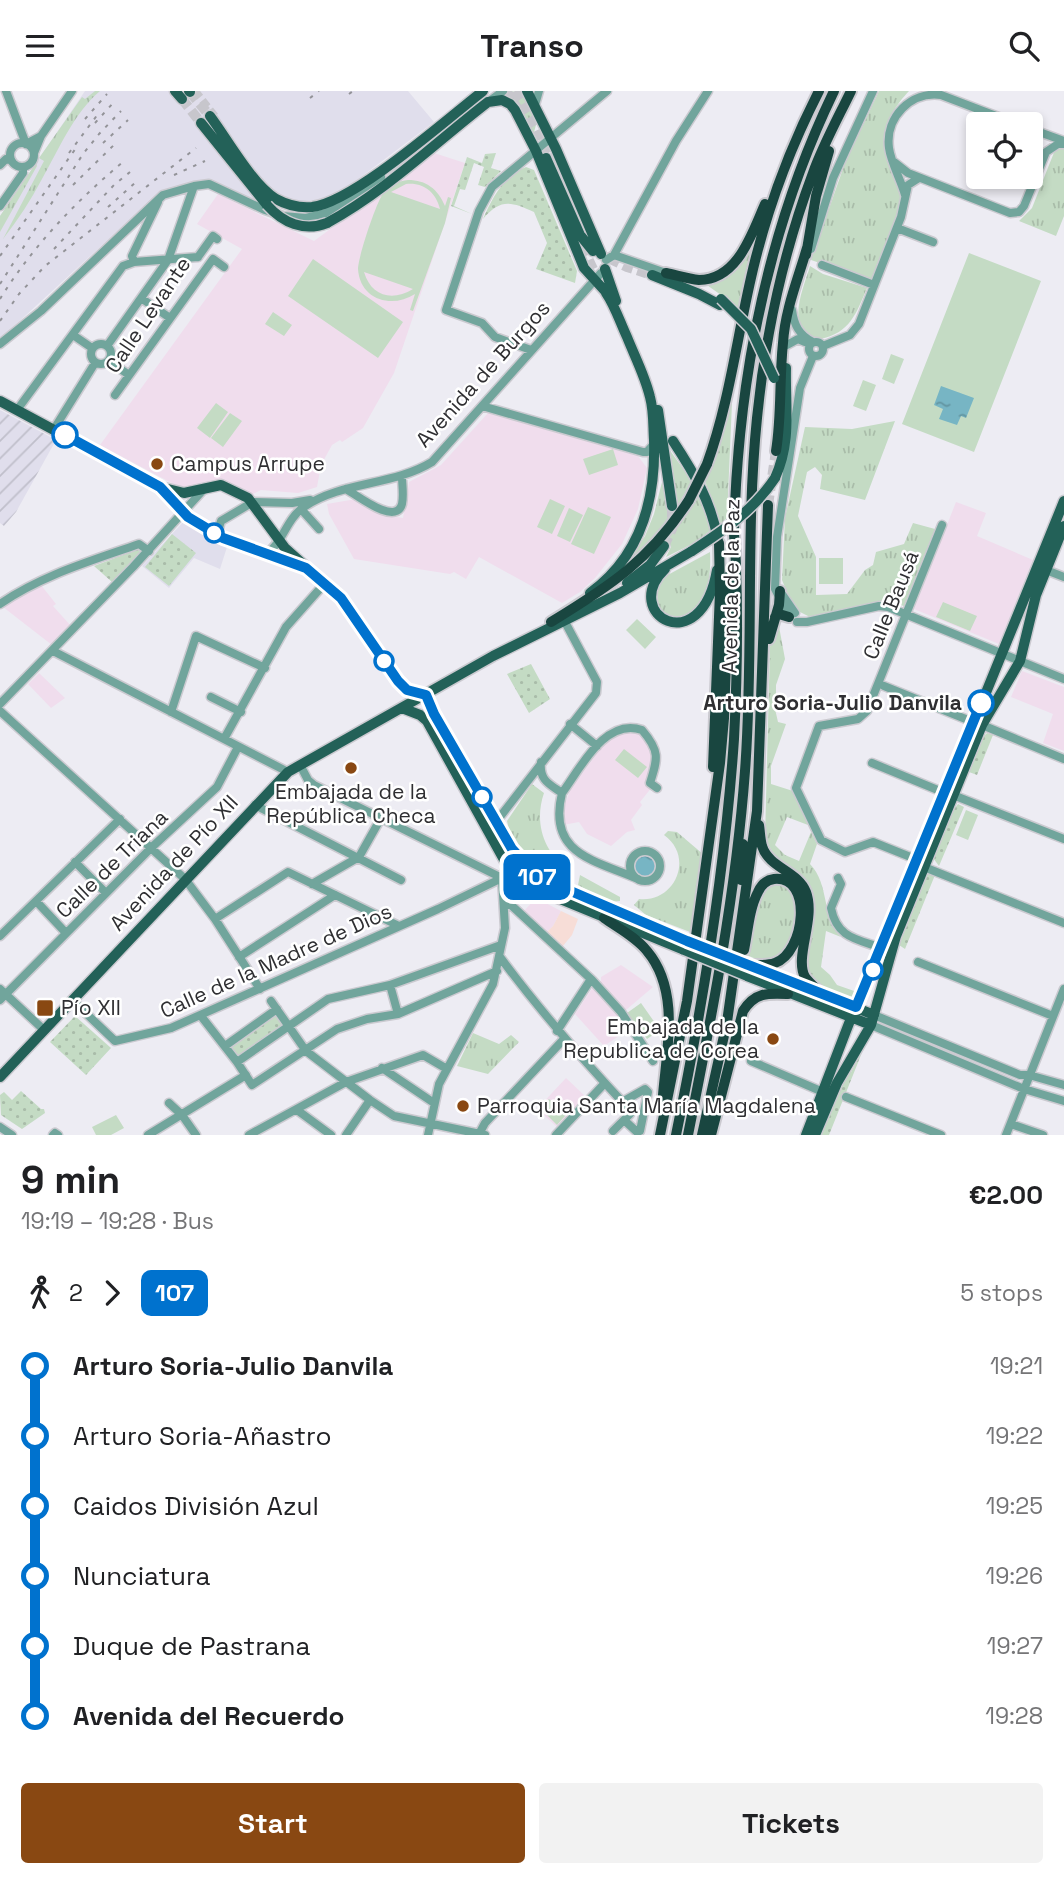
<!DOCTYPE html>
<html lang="en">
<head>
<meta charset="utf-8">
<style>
  :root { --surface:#fff; --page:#f2f2f2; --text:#202124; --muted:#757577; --accent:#894812 }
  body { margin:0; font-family:"Space Grotesk",sans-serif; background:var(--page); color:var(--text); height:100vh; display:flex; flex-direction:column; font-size:26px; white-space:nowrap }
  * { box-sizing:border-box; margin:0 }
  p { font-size:23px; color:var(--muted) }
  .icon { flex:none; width:38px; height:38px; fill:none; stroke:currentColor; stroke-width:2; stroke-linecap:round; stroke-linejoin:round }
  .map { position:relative; height:1044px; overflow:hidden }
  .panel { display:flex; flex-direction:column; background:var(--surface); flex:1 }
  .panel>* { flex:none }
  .badge { padding:0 14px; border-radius:10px; font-size:24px; line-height:46px }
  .fabs { position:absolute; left:966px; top:21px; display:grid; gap:14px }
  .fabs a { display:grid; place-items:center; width:77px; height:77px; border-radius:7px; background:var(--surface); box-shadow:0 4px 10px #0003; font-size:35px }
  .map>.badge { position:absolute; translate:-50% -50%; box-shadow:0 0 0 4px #fff }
  .legs { display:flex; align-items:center; gap:10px; height:77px; padding:0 21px; font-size:23px }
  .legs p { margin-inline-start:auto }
  .headline { display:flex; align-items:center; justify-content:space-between; height:119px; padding:0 21px }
  h1 { font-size:38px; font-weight:600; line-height:52px }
  .primary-button { display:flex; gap:14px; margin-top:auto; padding:14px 21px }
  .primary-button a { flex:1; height:80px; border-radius:7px; background:var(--accent); color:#fff; font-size:28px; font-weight:600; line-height:80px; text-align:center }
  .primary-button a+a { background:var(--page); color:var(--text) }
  ul { padding:0 21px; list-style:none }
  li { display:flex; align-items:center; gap:24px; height:70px; font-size:26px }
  li i { display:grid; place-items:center; width:10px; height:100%; margin:0 9px; background:currentColor }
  li i::after { content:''; width:18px; height:18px; margin:-9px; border:5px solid; border-radius:50%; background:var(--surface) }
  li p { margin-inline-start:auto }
  li:first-child i { background:linear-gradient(#0000 50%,currentColor 0) }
  li:last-child i { background:linear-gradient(currentColor 50%,#0000 0) }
  header { display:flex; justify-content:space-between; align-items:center; height:91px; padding:0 21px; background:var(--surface); font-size:32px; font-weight:600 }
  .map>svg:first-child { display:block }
  .built { fill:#e0deec }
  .industrial { fill:url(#industrial-furrows) }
  .education { fill:#f0dded }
  .medical { fill:#f7ddd7 }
  .grass { fill:url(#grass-tufts) }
  .garden { fill:url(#garden-dots) }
  .pitch { fill:#c4dbc4; fill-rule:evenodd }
  .water { fill:url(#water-ripples) }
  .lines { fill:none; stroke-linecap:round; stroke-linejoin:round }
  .minor-tunnel { stroke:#c7c6cc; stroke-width:8; stroke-dasharray:8 4; stroke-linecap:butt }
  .major-tunnel { stroke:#c7c6cc; stroke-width:10; stroke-dasharray:10 5; stroke-linecap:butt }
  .highway-tunnel { stroke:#c7c6cc; stroke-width:10; stroke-dasharray:10 5; stroke-linecap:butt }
  .minor-casing { stroke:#cbcad0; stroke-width:11 }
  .major-casing { stroke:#cbcad0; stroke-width:13 }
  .highway-casing { stroke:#cbcad0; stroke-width:14 }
  .minor { stroke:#71a59c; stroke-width:8 }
  .major { stroke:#236158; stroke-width:10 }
  .highway { stroke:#194640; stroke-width:10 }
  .rail { stroke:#939398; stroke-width:2; stroke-dasharray:3.5 7; stroke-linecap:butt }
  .major-bridge-casing { stroke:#cbcad0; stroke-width:13; stroke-linecap:butt }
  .highway-bridge-casing { stroke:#cbcad0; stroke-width:14; stroke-linecap:butt }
  .major-bridge { stroke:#236158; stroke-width:10 }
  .highway-bridge { stroke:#194640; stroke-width:10 }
  .line-1-casing { stroke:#fff; stroke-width:16 }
  .line-1 { stroke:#0072ce; stroke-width:10 }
  .stop-1-dot { fill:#fff; stroke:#0072ce; stroke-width:3.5 }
  .poi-dot { fill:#894812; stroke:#fff; stroke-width:2.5 }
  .labels { text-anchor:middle; stroke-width:5; stroke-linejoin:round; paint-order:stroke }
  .street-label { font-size:21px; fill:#2f2f32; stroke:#fff }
  .poi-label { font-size:21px; fill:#2f2f32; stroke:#fff; text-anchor:start }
  .stop-label { font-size:21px; font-weight:bold; fill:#2f2f32; stroke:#fff; text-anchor:end }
</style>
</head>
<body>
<header><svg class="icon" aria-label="menu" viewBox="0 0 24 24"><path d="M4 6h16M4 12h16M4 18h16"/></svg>Transo<svg class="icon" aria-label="search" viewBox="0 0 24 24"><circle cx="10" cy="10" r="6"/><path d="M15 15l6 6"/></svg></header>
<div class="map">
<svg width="1064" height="1044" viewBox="0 0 1064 1044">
  <defs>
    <pattern id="industrial-furrows" width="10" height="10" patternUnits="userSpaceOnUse" patternTransform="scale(1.75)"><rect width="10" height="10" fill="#e0deec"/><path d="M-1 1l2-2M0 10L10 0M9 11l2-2" fill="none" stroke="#c0bfcb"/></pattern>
    <pattern id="grass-tufts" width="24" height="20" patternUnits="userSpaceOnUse" patternTransform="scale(1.75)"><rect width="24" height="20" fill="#c4dbc4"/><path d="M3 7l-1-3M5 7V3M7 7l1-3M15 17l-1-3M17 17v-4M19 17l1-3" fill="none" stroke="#a9bca9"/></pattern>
    <pattern id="garden-dots" width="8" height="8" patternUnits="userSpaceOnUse" patternTransform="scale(1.75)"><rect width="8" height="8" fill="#c4dbc4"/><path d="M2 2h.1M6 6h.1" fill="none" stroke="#a9bca9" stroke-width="1.8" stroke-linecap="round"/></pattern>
    <pattern id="water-ripples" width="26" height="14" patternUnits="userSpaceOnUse" patternTransform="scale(1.75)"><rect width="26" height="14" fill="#77b5c4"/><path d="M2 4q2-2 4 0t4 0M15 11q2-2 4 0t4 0" fill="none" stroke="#6294a0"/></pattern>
  </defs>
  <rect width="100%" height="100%" fill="#edecf3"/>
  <path class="built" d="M85,0H408L434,31L353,92L324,108L296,111L264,99L259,111L215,91L204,89L161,100L0,248V125Z
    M185,429L217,453L227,456L220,478L194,467L169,497L142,475Z"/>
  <path class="industrial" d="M0,319L56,349L16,421L4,435L0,432Z"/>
  <path class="education" d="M434,62L465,72L394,282L363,337L342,351L340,349L332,354L321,374L317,396L298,402L261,399L251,404L221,389L181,397L100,354L242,158L197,133L218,103L314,150Z
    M488,322L638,365L647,377L638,418L622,453L595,487L580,501L562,512L479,466L466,488L454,481L450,483L354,468L329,423L327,413L356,408L385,424L403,427L409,391L441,374Z
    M956,411L986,422L977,445L1033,469L999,553L914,518Z
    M41,494L56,513L53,515L71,535L52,554L3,516Z
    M1022,580L1064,596V660L1043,652L1053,623L1011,606Z
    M39,582L65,607L51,617L28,593Z
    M624,640L642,644L652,660V696L640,711L642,714L631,729L635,739L627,741L611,755L587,743L579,731L563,734V718L571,697L602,656L617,643Z
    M536,807L561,820L553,835L546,842L524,820Z
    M621,874L653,896L626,919L601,892V886Z
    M593,896L607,910L628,939L604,955L575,923Z
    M566,987L585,1005L557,1036L537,1018Z"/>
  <path class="medical" d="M561,820L578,828L572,844L562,856L546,842L553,835Z"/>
  <path class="grass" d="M95,0H100C74,22 59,58 42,88C31,109 18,129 3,148L44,70L39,67L82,6L85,8Z
    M511,0L525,3L537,30L533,45L515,11L499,4Z
    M879,0H909C894,16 878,40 886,63C891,79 901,93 901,110C900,124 878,171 872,187L867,188L811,169L845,72Z
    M1059,57L1064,58V125L1056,145L1019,130L1032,117L1055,59Z
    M36,72L37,75L0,141V125Z
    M766,118L751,170L748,171L738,216L704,192L723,184Z
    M810,175L823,183L867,197C856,223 850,242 820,248C783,241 803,199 810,175Z
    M729,312H732L727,427L720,433L705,390Z
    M895,330L865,409L820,398L822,384L815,376L807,381L798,425L816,466V504L847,503L865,479L873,474L876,461L904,453L913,432L935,438L904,515L886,510L810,526L794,518L782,489L785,427L805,336L852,338Z
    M666,354L692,390L675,419Z
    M663,387L670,430L617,485L645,445L654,423Z
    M700,402L714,437L692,453L666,466L671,456L667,446Z
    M710,461C711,481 709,512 689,523C685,526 677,526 672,527L658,516L657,499L664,486Z
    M778,530L785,568L776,594V607L773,609L778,631L786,633L771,675V693L793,700L808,734L787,726L775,754L785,764L799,770L811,741L817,753L810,773C830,794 821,825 841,846L826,840L821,876L830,884L837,894L857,901L852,907L820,896L807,883L800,784L775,766L765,747L770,556L773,539Z
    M532,693L544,702C534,731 543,761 568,778L562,786C535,785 512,756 507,730Z
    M668,740L677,741L704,764L690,841L646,824L634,814L639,808C675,812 695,766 664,744Z
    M580,784L620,806V810L609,811L578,794Z
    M777,792L788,796L799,817C792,844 786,884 747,864C751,843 751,798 777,792Z
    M473,942L499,953L511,944L519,951L488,983L457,975Z"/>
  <path class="garden" d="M496,62L491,77L501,80L485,96L478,94L484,76L474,72L465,99L460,98L454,115L472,123L451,115L467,66L482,72L485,63Z
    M526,76L534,79L577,180L575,192L536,178L547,152L534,121C511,111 501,107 483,128C492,107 504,84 526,76Z
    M172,443L196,462L169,495L145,476Z
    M139,458L140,461L112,491L94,475Z
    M531,573L550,608L529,622L507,583Z
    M987,642L993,644L977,684L969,681L984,645Z
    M958,713L964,716L939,775L933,767L953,719Z
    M928,781L935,784L905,858L899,854Z
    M277,922L285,933L237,966L229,956Z
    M75,925L111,957L86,984L50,951Z
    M863,959L829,1044H820L848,980L851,981Z
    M21,1000L41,1018H44L45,1022L22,1038L1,1024L0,1004L4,1001L12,1009Z"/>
  <path class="pitch" d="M408,89C426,89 438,98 445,115L448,106L451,107L445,132L413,220L410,219L415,203C392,218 360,209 358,178C358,166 377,109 384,101C391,93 399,90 408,89ZM406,93C423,91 436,101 440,118L391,101ZM364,181L413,198C392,211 371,205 364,181Z
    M969,162L1041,190L974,361L902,333Z
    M313,168L403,231L378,267L288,205Z
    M273,221L292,234L284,245L265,233Z
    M891,263L904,268L894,293L882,288Z
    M863,289L876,294L866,320L853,315Z
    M216,312L228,321L210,347L197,337Z
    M230,322L242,330L223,356L211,347Z
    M613,358L618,374L589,384L583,368Z
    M550,408L565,415L552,443L537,436Z
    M588,416L611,426L594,463L571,453Z
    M569,417L583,424L570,451L557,445Z
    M819,467H843V493H819Z
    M943,511L977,525L970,540L936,526Z
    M637,528L656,546L645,558L626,539Z
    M624,658L647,676L638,687L615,669Z
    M966,719L978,724L968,749L956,744Z
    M641,912L660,939L647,948L627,922Z
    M549,1008L566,1024L557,1034L540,1017Z
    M116,1024L124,1037L111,1044H96L92,1036Z"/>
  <path class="water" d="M941,295L974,307L966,327L961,325L957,334L939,328L943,318L934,314Z
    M633 774a12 12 0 1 1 24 0a12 12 0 1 1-24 0Z"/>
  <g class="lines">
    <path class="minor-tunnel" d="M195,0L217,28"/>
    <path class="major-tunnel" d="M506,0L519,20
      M515,0L536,35L588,148L604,165L627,176L652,184
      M190,1L210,25
      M182,8L201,32
      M576,142L599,191
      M664,455L672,438V415"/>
    <path class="highway-tunnel" d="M768,414L776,360"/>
    <defs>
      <path id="minor" d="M6,0L26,53L41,45L34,62
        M491,9L503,0
        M535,14L539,0
        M1031,38L1064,50
        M41,45L72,0
        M10 64a12 12 0 1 1 24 0a12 12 0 1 1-24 0Z
        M894,71L908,82L1010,122L1019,121L1024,115L1046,61L1058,53H1064
        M0,74L6,68L11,69
        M905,104C901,89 891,72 889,57C885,26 911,0 941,4L1017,33
        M0,115L23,82V76
        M897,137L933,151
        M811,158L833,87L873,0
        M614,164L666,182
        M198,166L213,145L217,148
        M606,169L614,164L676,50L708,0
        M134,171L132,165L158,111
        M822,174L874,194
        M141,207L170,227
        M792,219C794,234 799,244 813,251
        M73,244L92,257
        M809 258a7 7 0 1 1 14 0a7 7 0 1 1-14 0Z
        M91 263a10 10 0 1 1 20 0a10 10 0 1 1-20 0Z
        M0,253L41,220L163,104L194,95L209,93L265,119L283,125L306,127L326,122L381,86
        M787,254L798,248L805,251
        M107,255L168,169L194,95
        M823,255L850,244L859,233L901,126L908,94L919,87
        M531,259L495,246L482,232L446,219L479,120L492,96L607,0
        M109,270L129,284
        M115,304L213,168L224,176
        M482,315L643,361H647L654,353
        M17,319L123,175L134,171L198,166
        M54,338L95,272
        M346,398C358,405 396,435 402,413C404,404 402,394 402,385
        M301,418L319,438
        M217,444L221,430L253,411L292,412L310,409
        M267,462C283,452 286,428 304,416C342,390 393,395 432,371L601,182
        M1046,479L1064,486
        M782,503L795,522
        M0,513C42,484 91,470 139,453L149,460
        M789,525L775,498L777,446L800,297L813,265
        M797,531H807L879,515L888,516L1064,588
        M53,560L288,681
        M884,595L973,631
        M211,606L241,621
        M0,613L133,476L204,398
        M0,620L185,788L215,828L260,898
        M171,621L196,545L265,577
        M570,633L597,655
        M982,634L1064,668
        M224,648L286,536L325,492
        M541,671C539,689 549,693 562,702
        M872,672L945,702
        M300,674L308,689L314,694L502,787L535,799
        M953,704L1064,748
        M255,714L401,789
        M491,745L496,731L596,602L597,591L565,531
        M630 775a15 15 0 1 1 30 0a15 15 0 1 1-30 0Z
        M359,766L381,727
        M918,769L873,751L845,761L821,749L796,697L819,635L858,628L867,620L942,434
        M75,771L106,802
        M920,777L924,776L1064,832
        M838,787L841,793L831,817C837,847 856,848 882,857
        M638,788C594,769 547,763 562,702C580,678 605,626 642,639C660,660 658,667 650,692L657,697
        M312,793L359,766
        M36,810L66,842
        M505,814H511L592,889L621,921L653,970
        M215,828L288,781L399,835
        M0,845L120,728
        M239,866L335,804
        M500,866C540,920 583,969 629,1018L630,1023L624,1029L637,1041L640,1040L648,1001L645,998L622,1011
        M918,871L1053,925
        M390,894L398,923
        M0,898L44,939
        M0,909L151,757L217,696L238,656
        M72,909L115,950L171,937L438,818L502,787
        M271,910L306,960L370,1009L394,1025L485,1044
        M874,924L1020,984H1029L1064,994
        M201,925L237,971L252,994L337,938L367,928L398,923L497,880
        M871,934L1024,998L1064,1010
        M557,940L591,888
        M225,955L277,918
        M751,970L823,1001
        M237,971L328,908L390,894L501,854
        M382,977L434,1012
        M846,1006L941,1044
        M169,1012L182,1024L196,1044
        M297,1019L331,1044
        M1011,1033L1043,1044
        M0,1036L12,1044
        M613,1040L624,1029
        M479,1043L485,1032L564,948
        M53,1044L55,1042L58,1044
        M148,1044L246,984
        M249,1044L346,991L423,964L447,978
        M346,1044L370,1009
        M428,1044L439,993L493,893L505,837L502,787L512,759
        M556,1044L604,993
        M1006,1044L1064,898"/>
      <path id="major" d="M175,0L182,8
        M189,0L190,1
        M527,0L556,58L601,163
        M210,25C228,49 252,93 276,108C287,114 300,117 312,116C354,111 447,28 483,0
        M201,32L267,114
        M546,67L580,144L593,160
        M327,132C386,100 436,51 488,11L502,9L510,13L515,19L536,60L584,177L605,200
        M605,178L616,210
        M652,184L699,203L720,214
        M0,310L160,396L188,426L223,447L306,477
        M658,319L672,415
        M673,350C694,382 712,412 718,450
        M775,387C792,350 785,316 786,277
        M164,397L184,402L221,394L248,407L285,457L341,507L398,591L407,599
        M665,478C619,523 701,571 717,479
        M627,492L650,474L664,455
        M590,502C641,465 656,409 654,349C653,335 654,321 650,306C645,285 635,266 627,246C620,231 615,215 606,202
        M426,604L434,623L512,759L530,780L546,791L687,850
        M402,617L420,624L427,630L507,774L538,799L684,859
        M749,874L874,924
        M747,885L871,934
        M0,986L288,681L493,565L620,502L692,460
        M806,1044L851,927L882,857L1064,410
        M815,1044L837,992L871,934L896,845L982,634L1020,570L1036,504L1064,435"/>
      <path id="highway" d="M806,164L816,105L829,60
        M666,182C676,184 688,188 699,189C738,189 752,142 765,113
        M776,360C782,323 779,289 783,252C785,219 798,188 807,157
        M707,373C731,307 738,237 755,170C770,110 791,55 819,0
        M775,526L779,523L789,526
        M551,531C610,495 650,469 689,409
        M769,548L779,514L780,500
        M713,676L720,501L719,452
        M759,734C760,740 760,748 762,755C769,777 798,780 806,801C816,828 794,866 805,886C810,893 818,899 824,905
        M741,789L743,753
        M604,827C618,837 636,846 647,860C680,899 667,957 663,1004
        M744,859C748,840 749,818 758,801C761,794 767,789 774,788C814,784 805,862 775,872C767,875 757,874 748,874
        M660,1044L687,910L720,672L724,627L729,485
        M676,1044C703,913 725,781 734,648C737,591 738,533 736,477C736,464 734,452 734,440C738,288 768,137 834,0
        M688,1044C712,924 736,802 745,680C754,562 745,444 757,327C765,246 784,159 813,82C823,54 838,27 851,0
        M702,1044L727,931L757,720L768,414
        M711,1044L743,920C755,901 768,902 788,903"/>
    </defs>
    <use href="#minor" class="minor-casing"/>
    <use href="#major" class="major-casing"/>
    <use href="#highway" class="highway-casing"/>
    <use href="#minor" class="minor"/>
    <use href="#major" class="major"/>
    <use href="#highway" class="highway"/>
    <path class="rail" d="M349,3L353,0
      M310,7L319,0
      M85,28L107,3
      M95,32L114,11
      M103,52L128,29
      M69,62L98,23
      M174,84L205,70
      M73,94L118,50
      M108,116L137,90
      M54,158L114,94L130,81
      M0,165L76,57
      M0,193L83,63L99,43L121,20
      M0,208C32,156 76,110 123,71
      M0,230L19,203L45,175L196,57"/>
    <defs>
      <path id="major-bridge" d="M267,114C283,132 304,141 327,132
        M721,208L751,238L774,287
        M692,460C724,439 754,419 775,387
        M687,850L748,874
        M684,859L747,885"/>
      <path id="highway-bridge" d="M689,409L707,373"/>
    </defs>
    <use href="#major-bridge" class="major-bridge-casing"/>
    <use href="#highway-bridge" class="highway-bridge-casing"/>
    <use href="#major-bridge" class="major-bridge"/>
    <use href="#highway-bridge" class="highway-bridge"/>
  </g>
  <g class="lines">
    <defs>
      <path id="line-1" d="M65,344L160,396L188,426L223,447L306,477L341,507L398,590L407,599L426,604L434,623L512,758L538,786L687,850L856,916L981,612"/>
    </defs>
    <use href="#line-1" class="line-1-casing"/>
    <use href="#line-1" class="line-1"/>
  </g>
  <g class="stop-1-dot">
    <circle cx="65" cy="344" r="12"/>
    <circle cx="214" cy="442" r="9"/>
    <circle cx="384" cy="570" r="9"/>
    <circle cx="981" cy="612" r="12"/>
    <circle cx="482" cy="706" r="9"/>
    <circle cx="873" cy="879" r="9"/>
  </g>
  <g class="poi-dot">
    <circle cx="157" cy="373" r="7"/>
    <circle cx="351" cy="677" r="7"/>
    <rect x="36" y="908" width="18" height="18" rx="3.5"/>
    <circle cx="773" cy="948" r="7"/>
    <circle cx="463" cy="1015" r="7"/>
  </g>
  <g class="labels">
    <g class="street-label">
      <text transform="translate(148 224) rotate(-56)" y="7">Calle Levante</text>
      <text transform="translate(483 283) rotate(-48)" y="7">Avenida de Burgos</text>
      <text transform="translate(731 495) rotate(-89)" y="7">Avenida de la Paz</text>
      <text transform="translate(891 514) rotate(-68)" y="7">Calle Bausá</text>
      <text transform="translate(174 772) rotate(-47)" y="7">Avenida de Pío XII</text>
      <text transform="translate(112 773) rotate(-44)" y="7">Calle de Triana</text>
      <text transform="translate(276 870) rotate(-24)" y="7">Calle de la Madre de Dios</text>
    </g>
    <g class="poi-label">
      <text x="171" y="380">Campus Arrupe</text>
      <text x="351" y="708" text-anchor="middle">Embajada de la<tspan x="351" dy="24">República Checa</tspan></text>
      <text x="61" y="924">Pío XII</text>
      <text x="759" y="943" text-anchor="end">Embajada de la<tspan x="759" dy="24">Republica de Corea</tspan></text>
      <text x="477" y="1022">Parroquia Santa María Magdalena</text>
    </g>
    <g class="stop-label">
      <text x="962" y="619">Arturo Soria-Julio Danvila</text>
    </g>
  </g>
</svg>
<div class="fabs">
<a><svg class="icon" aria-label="locate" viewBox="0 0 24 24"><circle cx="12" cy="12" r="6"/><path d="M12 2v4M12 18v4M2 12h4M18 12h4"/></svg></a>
</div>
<b class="badge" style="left:537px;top:786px;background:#0072ce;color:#fff">107</b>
</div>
<section class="panel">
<div class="headline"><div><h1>9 min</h1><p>19:19 – 19:28 · Bus</p></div><b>€2.00</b></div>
<div class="legs"><svg class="icon" aria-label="walk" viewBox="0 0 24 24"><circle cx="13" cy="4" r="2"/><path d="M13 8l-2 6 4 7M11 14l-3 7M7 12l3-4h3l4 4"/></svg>2<svg class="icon" aria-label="forward" viewBox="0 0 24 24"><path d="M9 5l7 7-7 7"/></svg><b class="badge" style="background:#0072ce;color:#fff">107</b><p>5 stops</p></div>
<ul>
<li><i style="color:#0072ce"></i><b>Arturo Soria-Julio Danvila</b><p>19:21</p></li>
<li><i style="color:#0072ce"></i><span>Arturo Soria-Añastro</span><p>19:22</p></li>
<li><i style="color:#0072ce"></i><span>Caidos División Azul</span><p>19:25</p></li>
<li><i style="color:#0072ce"></i><span>Nunciatura</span><p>19:26</p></li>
<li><i style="color:#0072ce"></i><span>Duque de Pastrana</span><p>19:27</p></li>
<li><i style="color:#0072ce"></i><b>Avenida del Recuerdo</b><p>19:28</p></li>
</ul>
<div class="primary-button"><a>Start</a><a>Tickets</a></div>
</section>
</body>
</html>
